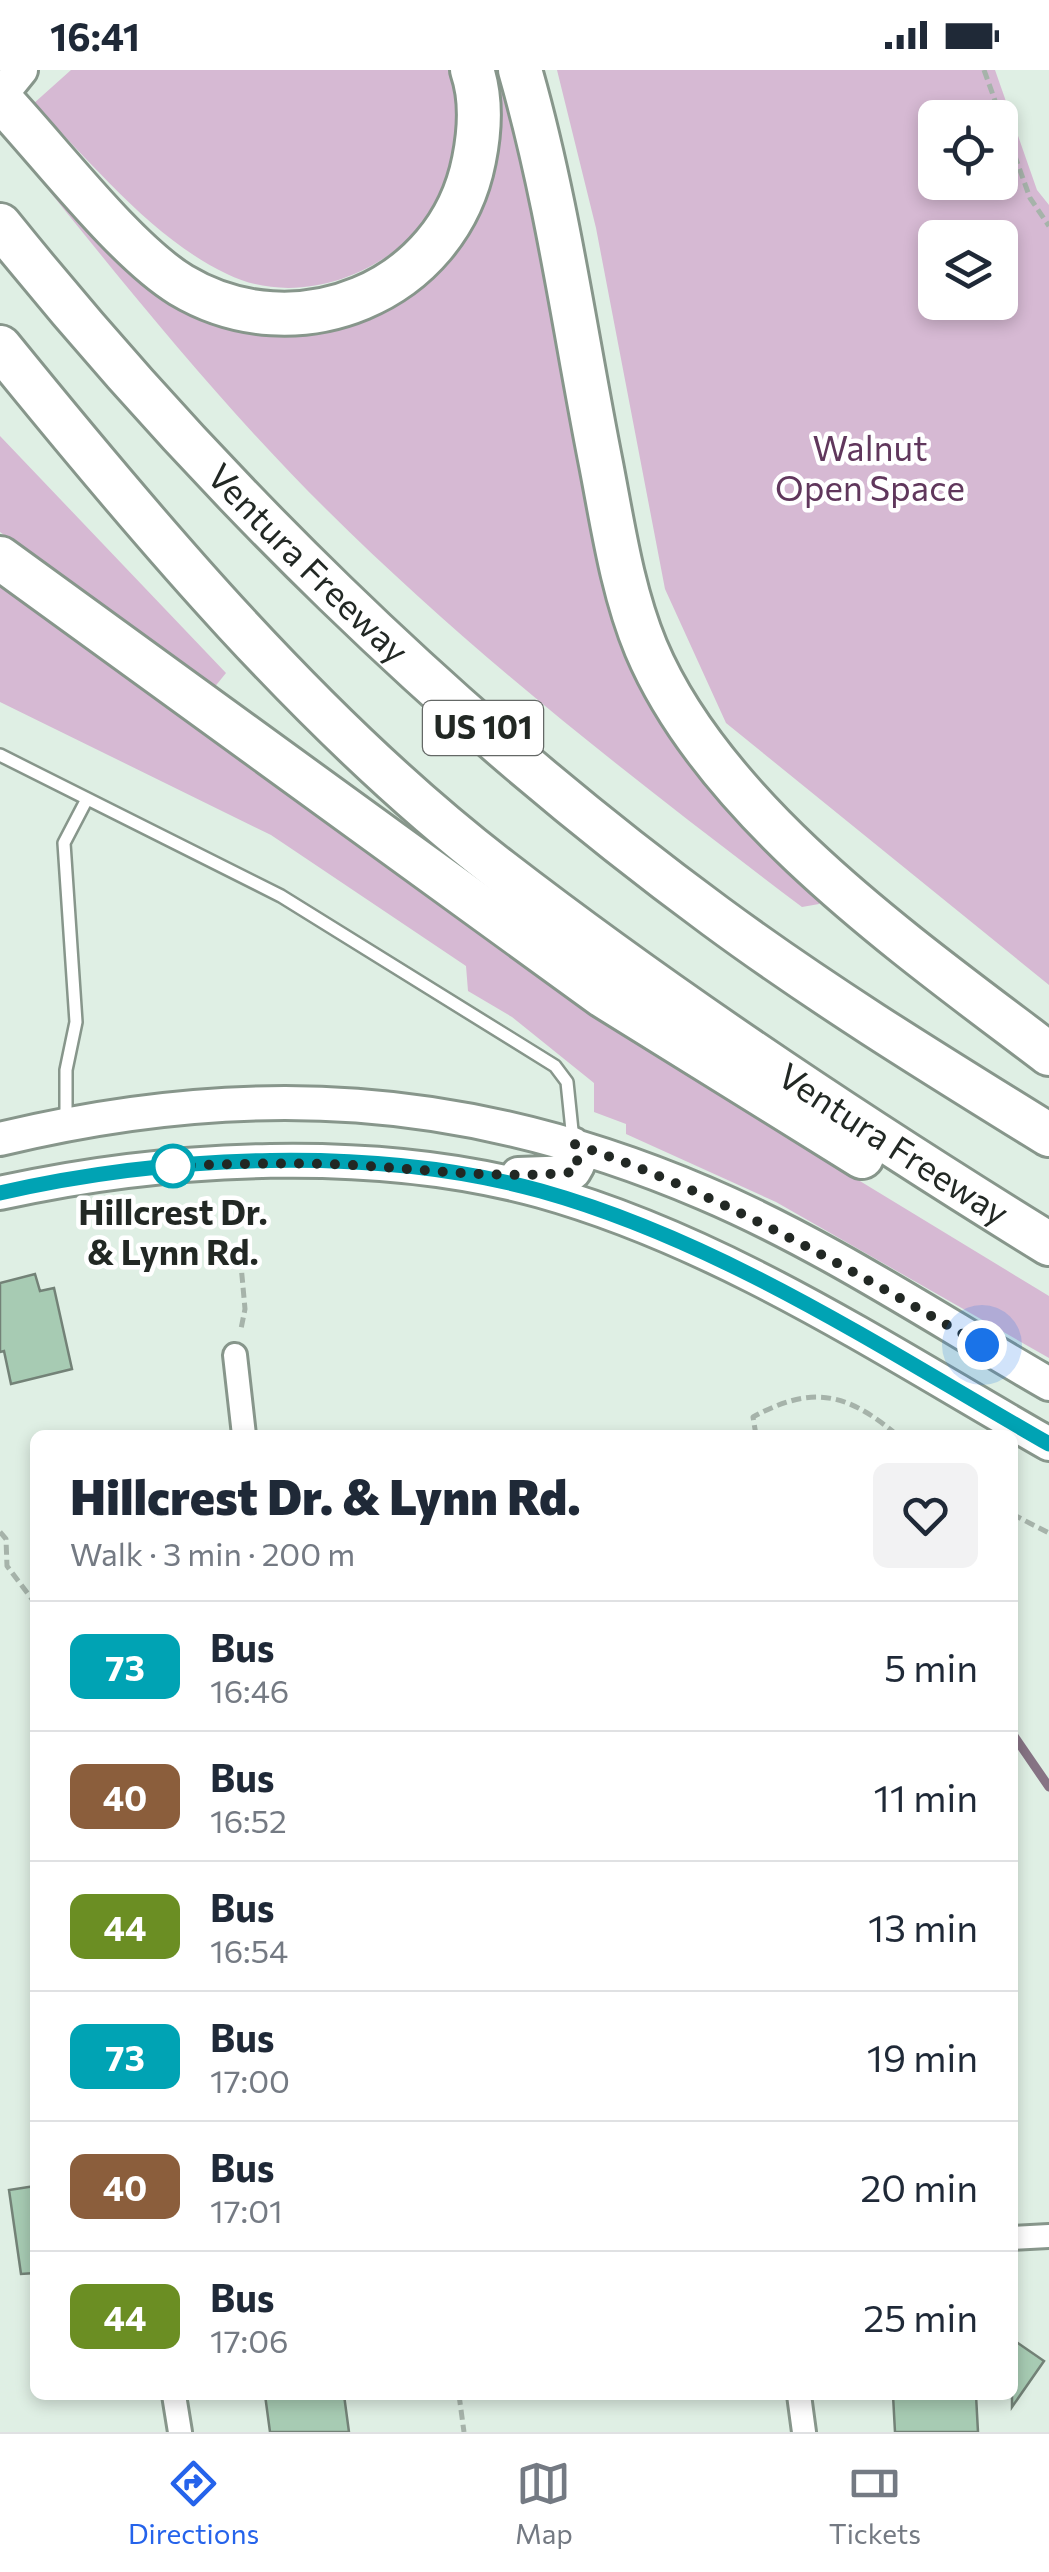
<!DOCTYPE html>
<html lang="en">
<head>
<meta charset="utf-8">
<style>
  :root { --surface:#fff; --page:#f2f2f3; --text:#1f2937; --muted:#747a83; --line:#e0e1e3; --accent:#2563eb }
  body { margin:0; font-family:Commissioner,sans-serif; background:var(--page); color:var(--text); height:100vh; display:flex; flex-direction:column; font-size:38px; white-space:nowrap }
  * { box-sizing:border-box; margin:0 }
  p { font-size:32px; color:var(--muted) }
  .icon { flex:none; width:55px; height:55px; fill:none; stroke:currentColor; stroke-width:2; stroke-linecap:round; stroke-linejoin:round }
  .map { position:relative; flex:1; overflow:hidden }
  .details { position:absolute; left:30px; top:1360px; width:988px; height:970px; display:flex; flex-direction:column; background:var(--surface); border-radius:15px; box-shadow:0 5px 15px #0003 }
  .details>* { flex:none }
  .badge { padding:0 20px; border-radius:15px; font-size:35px; line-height:65px }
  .controls { position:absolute; left:918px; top:30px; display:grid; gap:20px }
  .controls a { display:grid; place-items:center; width:100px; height:100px; border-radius:15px; background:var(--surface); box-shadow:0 5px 15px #0003; font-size:50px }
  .you { position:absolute; width:50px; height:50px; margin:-25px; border:8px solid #fff; border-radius:50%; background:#1a73e8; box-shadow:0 0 0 15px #1a73e833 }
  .map>.badge { position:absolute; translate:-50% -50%; box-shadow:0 0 0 5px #fff }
  .round { display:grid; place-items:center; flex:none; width:105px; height:105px; border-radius:15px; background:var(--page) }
  .overview { display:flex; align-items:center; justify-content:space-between; height:170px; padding:0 40px }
  h1 { font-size:48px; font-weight:800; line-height:75px }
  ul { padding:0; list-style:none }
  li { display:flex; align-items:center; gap:30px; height:130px; padding:0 40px; border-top:2px solid var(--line) }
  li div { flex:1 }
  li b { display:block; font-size:38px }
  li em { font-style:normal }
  li .badge { min-width:110px; font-weight:700; text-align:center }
  .status { display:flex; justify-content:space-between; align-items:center; height:70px; padding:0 50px; background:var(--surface); direction:ltr }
  .status svg { height:28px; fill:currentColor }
  .dock { display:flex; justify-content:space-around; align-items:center; height:140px; border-top:2px solid var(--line); background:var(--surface); font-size:28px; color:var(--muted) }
  .dock a { display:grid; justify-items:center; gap:5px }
  .dock .current { color:var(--accent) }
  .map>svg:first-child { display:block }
  .green { fill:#d6b9d3; fill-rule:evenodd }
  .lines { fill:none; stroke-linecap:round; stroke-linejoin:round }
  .stream { stroke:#867384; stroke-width:9 }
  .building { fill:#a7cbb3; stroke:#738277; stroke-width:2.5 }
  .lane-casing { stroke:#87968b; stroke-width:16 }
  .street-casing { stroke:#87968b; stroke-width:28 }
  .secondary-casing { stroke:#87968b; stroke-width:38 }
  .highway-casing { stroke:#87968b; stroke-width:48 }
  .path { stroke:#a6b3aa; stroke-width:5; stroke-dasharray:10 5; stroke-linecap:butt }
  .lane { stroke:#fff; stroke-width:11 }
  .street { stroke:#fff; stroke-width:22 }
  .secondary { stroke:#fff; stroke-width:32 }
  .highway { stroke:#fff; stroke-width:42 }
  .line-casing { stroke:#fff; stroke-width:22 }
  .line { stroke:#00a3b4; stroke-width:15 }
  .walk { stroke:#222824; stroke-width:10; stroke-dasharray:0 18 }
  .stop-dot { fill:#fff; stroke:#00a3b4; stroke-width:5 }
  .labels { text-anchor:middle; stroke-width:9; stroke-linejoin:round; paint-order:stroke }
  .shield { fill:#fff; stroke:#646866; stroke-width:2.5 }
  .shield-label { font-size:32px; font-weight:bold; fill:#222824 }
  .park-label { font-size:35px; fill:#60375c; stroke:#fff }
  .street-label { font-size:35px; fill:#222824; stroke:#fff }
  .stop-label { font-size:35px; font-weight:bold; fill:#222824; stroke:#fff }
</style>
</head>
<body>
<div class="status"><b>16:41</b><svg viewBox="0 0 49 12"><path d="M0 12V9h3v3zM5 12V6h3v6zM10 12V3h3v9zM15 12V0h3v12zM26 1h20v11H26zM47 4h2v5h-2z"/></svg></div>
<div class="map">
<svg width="1049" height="2362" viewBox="0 0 1049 2362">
  <rect width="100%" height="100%" fill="#dfefe4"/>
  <path class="green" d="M71,0H453C459,36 463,77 448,112C416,193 308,244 227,204C151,168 92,92 33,34Z
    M486,0H502L611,514L822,826L819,834L802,837C637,712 474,586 327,440C220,334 124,214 30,97L39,85L72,116L270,252L429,194Z
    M557,0H995L1037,120L1049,135V915L726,653L665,519L596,158ZM935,48H1000V112H935ZM935,168H1000V232H935Z
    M0,366L226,603L213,619L0,462Z
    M0,510L563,920L753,1046L1049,1226V1288L776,1132L626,1064V1054L594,1042V1013L512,947L468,921L466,896L271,765L0,632Z"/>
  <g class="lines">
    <path class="stream" d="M1012,1663L1049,1717"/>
  </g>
  <path class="building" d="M35,1204L40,1221L54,1218L72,1299L11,1314L4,1281L0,1282V1213Z
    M35,2116V2203L21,2204L9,2120Z
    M1012,2269L1044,2291L1012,2337Z
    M265,2325H344L349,2362H270Z
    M893,2325H976L978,2362H895Z"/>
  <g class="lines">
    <defs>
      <path id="lane" d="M0,685L281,826L555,996L567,1012L573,1070
        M66,1053V1000L76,952L64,773L87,729"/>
      <path id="street" d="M235,1285L244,1365
        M1012,2168L1049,2166
        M174,2325L180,2362
        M799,2325L804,2362"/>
      <path id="secondary" d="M0,26L21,0
        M0,1069C249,1009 468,1022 704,1123C824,1174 936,1249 1049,1314
        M518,1104L574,1102L578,1095L573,1074
        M0,1123C167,1086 374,1075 541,1121C723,1172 886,1281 1049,1374"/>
      <g id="highway">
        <path d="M520,0C557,128 575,263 601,394C613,456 622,520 646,578C715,742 911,879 1049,984"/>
        <path d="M0,29C49,81 124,180 181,215C296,284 448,223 474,90C480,60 482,29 472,0"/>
        <path id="s1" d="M0,155C207,412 449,650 715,846C822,925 936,995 1049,1065"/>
        <path id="s2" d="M0,277C147,458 315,658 500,800C675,935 861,1058 1049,1174"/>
        <path d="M0,488L603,926L862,1087"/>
      </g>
    </defs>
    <use href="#lane" class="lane-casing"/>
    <use href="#street" class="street-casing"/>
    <use href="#secondary" class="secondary-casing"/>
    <use href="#highway" class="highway-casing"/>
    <path class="path" d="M984,0L1030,128L1049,156
      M239,1173L245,1239L241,1259
      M756,1365L753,1347C812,1315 846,1322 897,1365
      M1012,1444L1049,1463
      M0,1462L6,1469L7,1496L35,1533
      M459,2325L464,2362"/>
    <use href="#lane" class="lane"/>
    <use href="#street" class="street"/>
    <use href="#secondary" class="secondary"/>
    <use href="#highway" class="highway"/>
  </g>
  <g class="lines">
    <defs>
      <path id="line" d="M0,1123C167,1085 374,1075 541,1121C723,1172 886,1281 1049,1374"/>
    </defs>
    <use href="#line" class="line-casing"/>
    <use href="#line" class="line"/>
    <path class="walk" d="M173,1096C232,1094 291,1092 351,1095C426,1099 498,1110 574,1102L578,1095L574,1074C720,1123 849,1199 982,1275"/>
  </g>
  <circle class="stop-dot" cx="173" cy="1096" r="20"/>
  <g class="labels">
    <rect class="shield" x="423" y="631" width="120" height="54" rx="8"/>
    <g class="shield-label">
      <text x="483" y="669">US 101</text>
    </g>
    <g class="park-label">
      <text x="870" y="391">Walnut<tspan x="870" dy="40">Open Space</tspan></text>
    </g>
    <g class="street-label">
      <text dy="12" stroke="none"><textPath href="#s1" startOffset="458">Ventura Freeway</textPath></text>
      <text dy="12" stroke="none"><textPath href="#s2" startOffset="1205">Ventura Freeway</textPath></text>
    </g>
    <g class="stop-label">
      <text x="173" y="1155">Hillcrest Dr.<tspan x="173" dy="40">&amp; Lynn Rd.</tspan></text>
    </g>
  </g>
</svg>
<div class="controls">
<a><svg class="icon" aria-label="locate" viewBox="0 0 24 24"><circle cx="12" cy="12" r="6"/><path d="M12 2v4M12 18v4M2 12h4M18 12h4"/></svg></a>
<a><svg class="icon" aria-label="layers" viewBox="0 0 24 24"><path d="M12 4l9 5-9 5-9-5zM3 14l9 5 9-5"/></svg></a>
</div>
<div class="you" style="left:982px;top:1275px"></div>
<section class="details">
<div class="overview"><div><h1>Hillcrest Dr. &amp; Lynn Rd.</h1><p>Walk · 3 min · 200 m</p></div><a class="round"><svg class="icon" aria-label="heart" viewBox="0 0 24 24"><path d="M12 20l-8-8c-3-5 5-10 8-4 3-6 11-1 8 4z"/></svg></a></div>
<ul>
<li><span class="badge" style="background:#00a3b4;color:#fff">73</span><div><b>Bus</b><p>16:46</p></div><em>5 min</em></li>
<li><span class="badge" style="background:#8b5e3c;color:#fff">40</span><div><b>Bus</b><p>16:52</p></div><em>11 min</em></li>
<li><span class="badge" style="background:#6b8e23;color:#fff">44</span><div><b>Bus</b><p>16:54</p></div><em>13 min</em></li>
<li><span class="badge" style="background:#00a3b4;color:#fff">73</span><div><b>Bus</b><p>17:00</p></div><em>19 min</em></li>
<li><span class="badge" style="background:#8b5e3c;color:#fff">40</span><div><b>Bus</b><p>17:01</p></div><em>20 min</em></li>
<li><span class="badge" style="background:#6b8e23;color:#fff">44</span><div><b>Bus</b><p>17:06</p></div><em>25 min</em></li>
</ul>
</section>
</div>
<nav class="dock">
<a class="current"><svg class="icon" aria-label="directions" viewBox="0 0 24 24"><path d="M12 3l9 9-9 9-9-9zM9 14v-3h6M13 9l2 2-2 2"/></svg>Directions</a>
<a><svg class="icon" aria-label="map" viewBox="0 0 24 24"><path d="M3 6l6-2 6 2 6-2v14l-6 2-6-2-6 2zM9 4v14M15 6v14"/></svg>Map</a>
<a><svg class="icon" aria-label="tickets" viewBox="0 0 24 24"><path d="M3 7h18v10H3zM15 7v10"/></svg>Tickets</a>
</nav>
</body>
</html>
